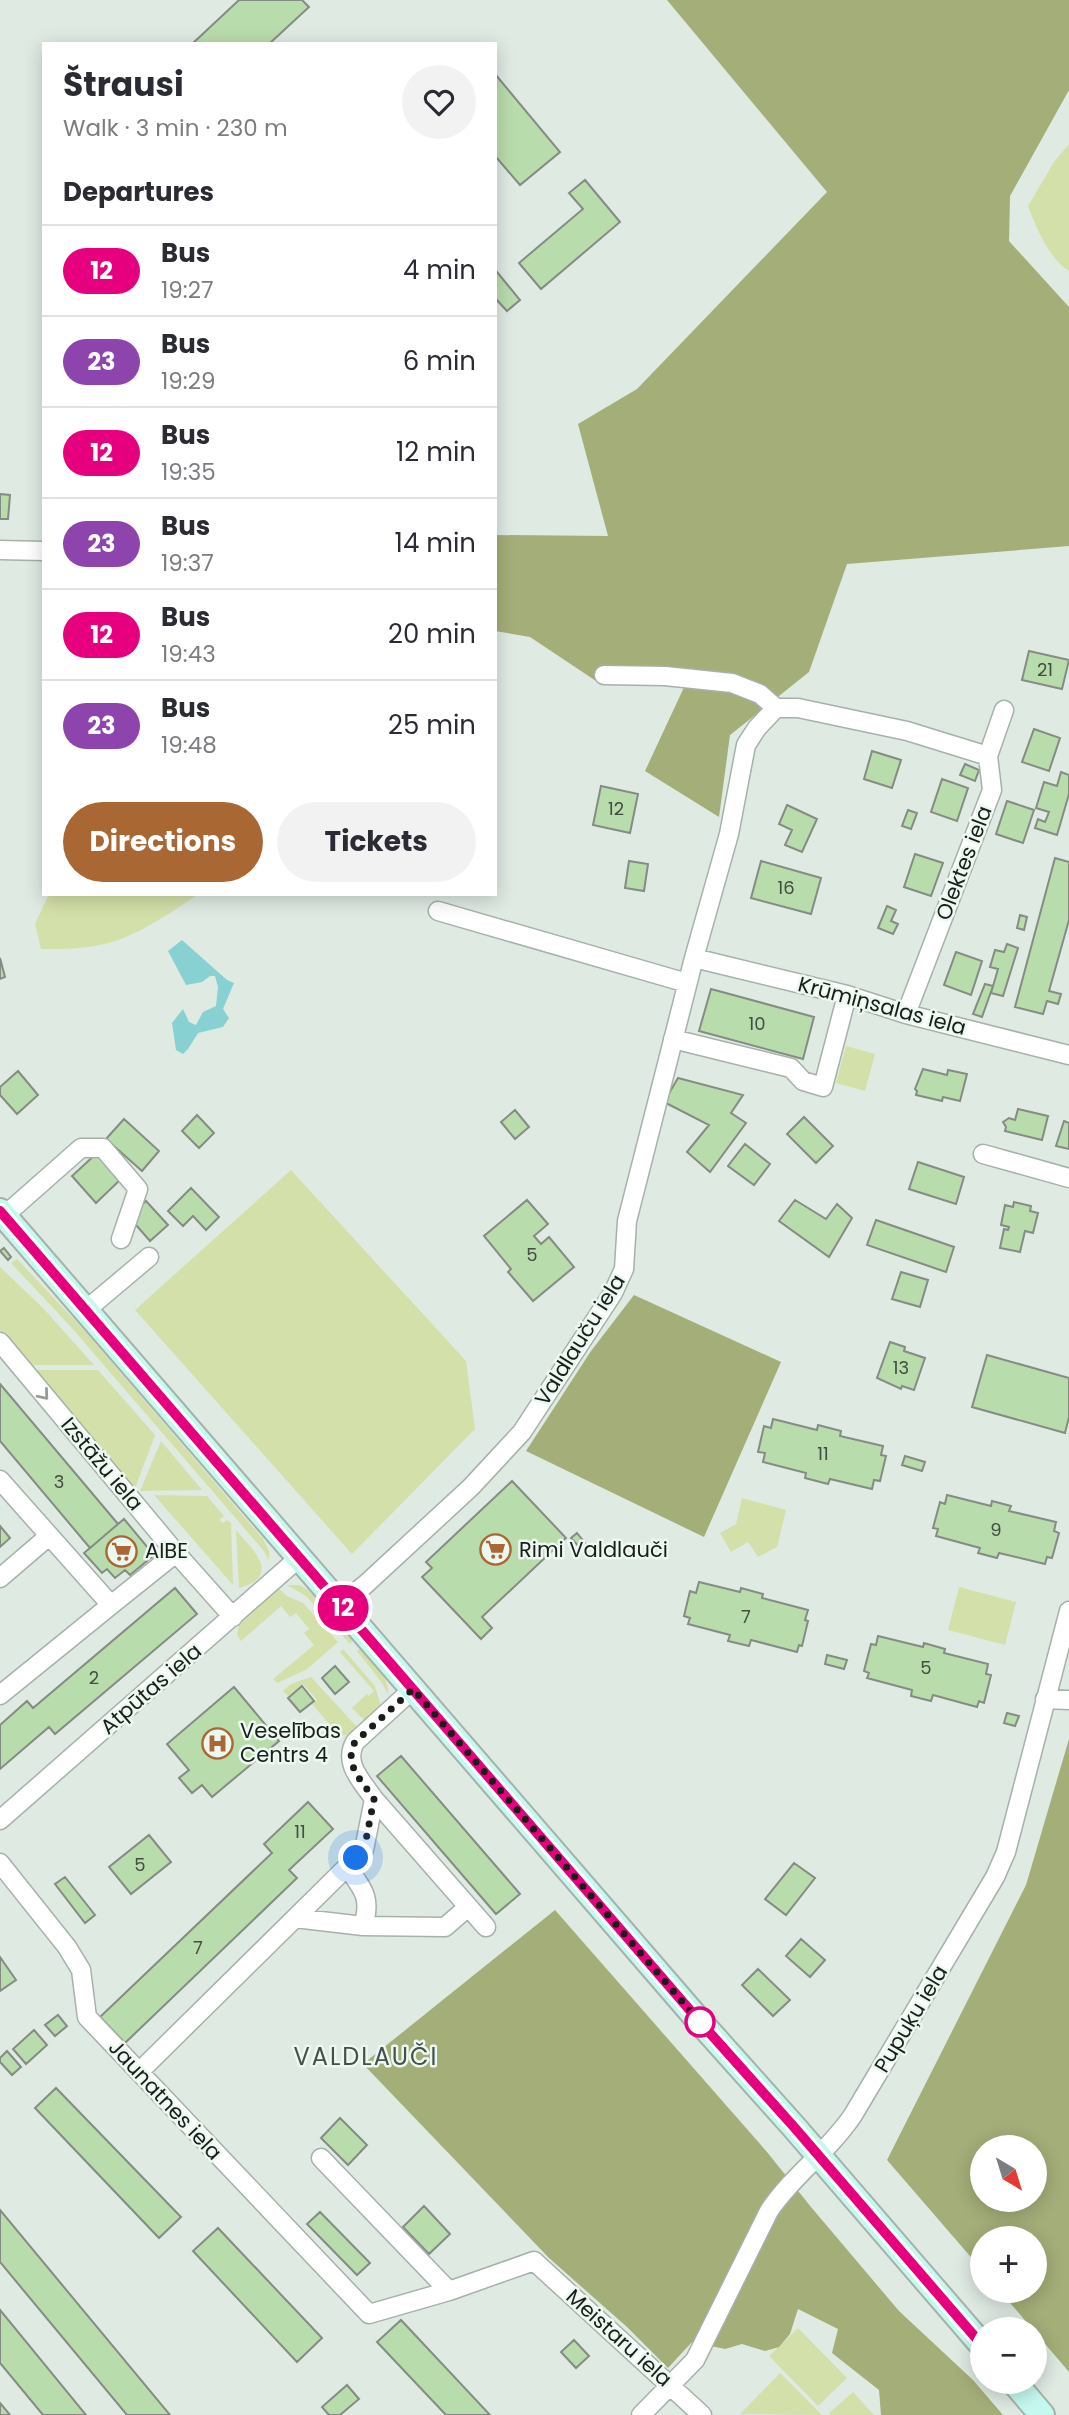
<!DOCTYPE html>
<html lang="en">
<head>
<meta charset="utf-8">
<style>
  :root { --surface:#fff; --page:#f2f2f3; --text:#2b2b33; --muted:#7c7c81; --line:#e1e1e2; --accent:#a96733 }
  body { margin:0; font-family:Poppins,sans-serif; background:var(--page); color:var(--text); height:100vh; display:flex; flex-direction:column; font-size:26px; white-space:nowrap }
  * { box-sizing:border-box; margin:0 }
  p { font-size:23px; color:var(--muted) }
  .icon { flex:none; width:38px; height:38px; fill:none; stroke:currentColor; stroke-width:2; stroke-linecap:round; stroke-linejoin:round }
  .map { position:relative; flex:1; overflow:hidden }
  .sheet { position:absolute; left:42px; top:42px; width:455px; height:854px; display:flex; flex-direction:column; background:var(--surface); border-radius:0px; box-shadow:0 4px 18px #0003 }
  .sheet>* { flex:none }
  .badge { padding:0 14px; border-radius:23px; font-size:24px; line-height:46px }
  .needle { width:46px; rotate:142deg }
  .fabs { position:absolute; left:970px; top:2135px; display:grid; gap:14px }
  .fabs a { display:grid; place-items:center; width:77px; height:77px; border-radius:50%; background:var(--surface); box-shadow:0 4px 18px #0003; font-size:35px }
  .you { position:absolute; width:35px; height:35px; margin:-18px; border:5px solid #fff; border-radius:50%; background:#1a73e8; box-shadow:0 0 0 10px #1a73e833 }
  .map>.badge { position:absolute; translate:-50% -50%; box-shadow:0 0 0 4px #fff }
  h2 { padding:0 21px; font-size:26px; line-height:63px }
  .round { display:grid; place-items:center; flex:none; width:74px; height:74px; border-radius:37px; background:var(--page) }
  .summary { display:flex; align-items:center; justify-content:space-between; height:119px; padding:0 21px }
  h1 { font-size:33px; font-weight:700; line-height:52px }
  .button { display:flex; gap:14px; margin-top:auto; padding:14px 21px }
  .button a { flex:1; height:80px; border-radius:42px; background:var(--accent); color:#fff; font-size:28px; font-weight:700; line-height:80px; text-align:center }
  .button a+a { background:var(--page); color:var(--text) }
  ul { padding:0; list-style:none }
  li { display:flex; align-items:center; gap:21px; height:91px; padding:0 21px; border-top:2px solid var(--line) }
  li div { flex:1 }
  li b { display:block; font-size:26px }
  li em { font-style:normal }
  li .badge { min-width:77px; font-weight:700; text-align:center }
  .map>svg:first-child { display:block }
  .green { fill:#d4e0a9 }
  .forest { fill:#a4ae79; fill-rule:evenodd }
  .water { fill:#87d1d3 }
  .building { fill:#b9dcad; stroke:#858c83; stroke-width:2 }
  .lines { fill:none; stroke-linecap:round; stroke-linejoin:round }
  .street-casing { stroke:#a6b1aa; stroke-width:21 }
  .secondary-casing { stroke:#a6b1aa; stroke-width:28 }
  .street { stroke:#fff; stroke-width:18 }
  .secondary { stroke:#c5f8ef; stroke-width:24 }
  .oneway { stroke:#989a98 }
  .line-casing { stroke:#fff; stroke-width:16 }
  .line { stroke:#e6007e; stroke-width:10 }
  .walk { stroke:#1a1e1b; stroke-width:7; stroke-dasharray:0 12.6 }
  .stop-dot { fill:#fff; stroke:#e6007e; stroke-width:3.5 }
  .labels { text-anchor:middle; stroke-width:5; stroke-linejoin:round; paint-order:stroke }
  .number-label { font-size:18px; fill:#424e40 }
  .street-label { font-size:21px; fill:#1a1e1b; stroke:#ecf8f0 }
  .poi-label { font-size:21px; fill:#1a1e1b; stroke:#ecf8f0; text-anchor:start }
  .quarter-label { font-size:24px; letter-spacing:2px; fill:#46504a; stroke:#ecf8f0 }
</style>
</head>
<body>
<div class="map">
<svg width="1069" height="2415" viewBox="0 0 1069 2415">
  <rect width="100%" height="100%" fill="#dfeae3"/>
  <path class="green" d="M1069,144V271C1049,259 1036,227 1028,206L1054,162Z
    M49,894H198C178,909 135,936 112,942C89,949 65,949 41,949L35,924Z
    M846,1046L875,1054L865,1091L836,1083Z
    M291,1170L466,1361L475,1429L352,1554L135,1310Z
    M17,1259L84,1330L263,1539L269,1551V1560L264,1551L71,1327L11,1263Z
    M0,1267L43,1308L94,1365H29L0,1331Z
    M32,1370H98L155,1435L134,1491Z
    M161,1441L202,1490L140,1491Z
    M154,1495L207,1496L224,1516L219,1520L223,1523L227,1520L231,1523L233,1585Z
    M742,1498L786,1510L777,1547L758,1557L748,1542L731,1552L720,1533L736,1524Z
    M236,1530C254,1551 282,1576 239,1588Z
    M287,1585H300L308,1590L353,1640L350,1644L306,1596Z
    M959,1587L1016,1602L1005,1645L948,1630Z
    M279,1589L287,1596L303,1603L338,1642L306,1670L277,1683L273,1679L314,1645L304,1633L309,1629L296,1613L290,1617L281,1606L241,1641L237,1635L239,1625Z
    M360,1648C371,1661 390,1676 388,1694L382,1683L357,1651Z
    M343,1649L375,1686L381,1707L366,1722L352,1708L367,1694L369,1696L374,1691L340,1652Z
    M311,1677L358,1728C346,1739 334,1736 319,1736L330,1725L312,1704L317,1700L303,1684L288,1696L283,1691L291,1684Z
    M798,2328L847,2378L818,2406L769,2356Z
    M780,2373L822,2415L740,2414Z
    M853,2392L874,2415H831L829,2413Z"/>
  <path class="forest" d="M667,0H1069V90L1010,196L1009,241L1069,307V546L847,564L809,672L730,735L719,817L645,771L693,668L596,681L530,637L495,631V535L608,536L578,424L637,389L827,192Z
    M634,1295L781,1362L704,1537L526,1451L591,1351Z
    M1069,1739V2372L1000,2291H1034V2238H982V2270L887,2160L1026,1885ZM1034,2147V2200H982V2147Z
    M555,1910L767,2152L811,2207L899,2311L973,2380L1003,2415H881L879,2390L832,2353L838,2329L798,2309L790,2334L779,2347L765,2351L742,2344L725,2349L692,2342L668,2368L627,2327L549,2258L363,2064Z"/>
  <path class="water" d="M182,940L227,980L234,983L223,1009L229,1018L223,1027L198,1033L188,1049L183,1054L176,1050L172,1023L183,1009L189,1022L196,1025L203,1012L216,1006L218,987L215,976H210L202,982L186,985L168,951Z"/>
  <path class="building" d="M239,0H302L309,7L269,44H192Z
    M495,74L560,152L520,185L495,156Z
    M585,180L620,222L541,289L519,263L583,209L569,193Z
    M497,272L520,300L507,311L495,298V273Z
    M0,494L10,495L8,519H0Z
    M1029,651L1069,660L1062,689L1022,680Z
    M1034,729L1060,738L1049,771L1022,762Z
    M872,751L901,760L892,788L864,779Z
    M965,764L979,770L975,781L960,775Z
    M1061,772L1069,775V794L1057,835L1035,828L1038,819L1045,822L1049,812L1036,808L1044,782L1057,786Z
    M942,779L968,788L957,821L931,812Z
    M601,786L638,794L630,833L593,825Z
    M1007,801L1034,810L1023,843L996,834Z
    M787,805L817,819L802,852L785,845L792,830L779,824Z
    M908,810L917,813L911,829L902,826Z
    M915,854L943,863L931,896L904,887Z
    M1055,858L1069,862V920L1049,991L1061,994L1058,1004L1047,1001L1043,1014L1015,1007Z
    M629,861L648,864L644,891L625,888Z
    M761,861L821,878L811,914L751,898Z
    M887,906L896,910L891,921L898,924L893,934L878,928Z
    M1020,915L1027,917L1024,930L1017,928Z
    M1007,944L1018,948L1003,996L991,993L998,969L990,967L995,950L1004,952Z
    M956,952L982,961L971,995L944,985Z
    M0,958L5,977L0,979Z
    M985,984L993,986L982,1017L973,1014Z
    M711,989L814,1017L803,1059L699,1031Z
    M923,1069L947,1075L948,1070L967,1074L960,1101L943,1097L942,1101L916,1095L917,1091L915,1089Z
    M18,1071L38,1095L17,1114L0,1095V1087Z
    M678,1078L743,1095L731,1113L746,1123L710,1172L687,1152L709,1125L664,1102Z
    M1018,1109L1048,1116L1042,1140L1005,1131L1006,1127L1003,1122L1009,1118L1015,1120Z
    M515,1110L529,1127L515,1139L501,1122Z
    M197,1115L214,1133L199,1148L182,1131Z
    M804,1117L833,1146L816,1163L787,1134Z
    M124,1119L159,1151L142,1171L106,1139Z
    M1064,1121L1069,1123V1149L1056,1146Z
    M745,1144L770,1164L754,1185L728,1166Z
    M97,1153L121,1179L96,1203L72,1176Z
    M918,1162L964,1177L956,1204L909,1189Z
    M191,1188L219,1217L206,1230L193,1216L183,1226L168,1211Z
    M527,1200L548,1224L534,1236L541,1244L549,1237L574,1267L533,1301L508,1272L511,1269L484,1236Z
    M795,1200L826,1219L837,1204L852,1218L829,1257L779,1221Z
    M146,1201L168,1225L150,1241L129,1217Z
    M1014,1202L1031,1206L1030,1211L1038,1213L1033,1233L1025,1231L1020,1252L1000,1248L1004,1229L1008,1230L1009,1227L1001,1225L1005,1205L1013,1207Z
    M876,1220L954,1247L946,1272L867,1245Z
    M4,1248L11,1257L8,1260L0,1251Z
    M901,1272L928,1280L920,1307L892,1299Z
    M890,1342L905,1347L904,1351L925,1358L914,1390L902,1386L901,1389L877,1378Z
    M987,1355L1069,1378V1417L1065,1433L972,1407Z
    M0,1384L118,1524L90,1548L0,1441Z
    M773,1419L817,1430L818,1425L841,1431L840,1436L883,1446L881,1455L886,1456L880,1481L874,1480L872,1489L830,1479L828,1484L805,1478L806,1473L763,1462L765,1453L758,1452L764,1426L771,1428Z
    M905,1456L925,1462L922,1471L902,1465Z
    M512,1481L566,1538L482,1617L492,1628L481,1639L422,1577L432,1568L426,1562Z
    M947,1495L991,1506L992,1501L1011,1506L1009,1511L1056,1522L1054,1531L1059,1533L1052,1558L1047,1557L1045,1564L999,1553L997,1558L978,1553L980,1548L936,1536L938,1529L933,1528L940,1502L945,1504Z
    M124,1519L154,1555L130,1575L125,1570L115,1578L107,1569L102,1573L84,1553Z
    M0,1526L10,1538L0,1547Z
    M577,1533L585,1543L580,1548L571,1538Z
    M699,1582L740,1592L741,1588L763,1594L762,1598L808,1610L805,1620L808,1621L802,1646L799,1645L797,1652L751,1640L749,1646L728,1641L730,1635L688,1624L690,1618L684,1616L690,1591L696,1593Z
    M175,1588L197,1614L55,1734L49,1727L0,1769V1725L27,1701L33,1708Z
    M878,1636L923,1647L924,1643L945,1649L944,1653L988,1664L986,1674L991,1675L984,1703L979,1701L977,1707L933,1695L931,1701L911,1696L912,1690L867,1678L869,1673L864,1671L871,1644L876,1645Z
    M827,1655L847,1660L844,1669L825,1664Z
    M335,1666L349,1682L335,1694L322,1678Z
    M302,1686L314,1701L300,1712L288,1698Z
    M234,1687L279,1741L212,1797L202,1785L192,1793L179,1778L189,1770L167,1744Z
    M1007,1713L1019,1716L1015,1726L1004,1723Z
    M401,1756L520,1894L496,1914L377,1776Z
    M308,1802L333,1829L289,1870L297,1878L125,2043L100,2017L272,1853L264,1844Z
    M149,1835L171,1862L131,1894L109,1867Z
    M794,1863L815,1878L786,1915L765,1899Z
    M65,1877L95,1915L85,1923L55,1884Z
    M801,1939L825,1960L810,1977L786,1956Z
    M0,1957L16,1980L0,1991Z
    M758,1969L790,2000L773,2016L742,1985Z
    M58,2015L67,2026L55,2036L45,2025Z
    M34,2030L47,2045L26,2064L13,2049Z
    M7,2051L21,2067L12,2075L0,2062V2058Z
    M56,2088L181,2217L159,2238L35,2108Z
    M340,2118L367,2145L348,2165L321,2138Z
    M424,2206L450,2234L429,2254L403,2227Z
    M0,2210L170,2415H127L0,2262Z
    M320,2212L370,2263L357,2275L307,2224Z
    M218,2228L322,2338L297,2362L193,2251Z
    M0,2310L86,2415H43L0,2363Z
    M401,2320L490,2415H446L377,2342Z
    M574,2340L589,2356L576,2368L561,2352Z
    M347,2385L359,2399L340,2415H329L322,2407Z
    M0,2403L10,2415H0Z"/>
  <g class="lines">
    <defs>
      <path id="street" d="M0,550L44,551
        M604,675L665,676L732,683L760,694L776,708H798L907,731L988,756
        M438,911L687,983
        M694,958L847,995L906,1014L1069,1055
        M906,1014L992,790L988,756L1004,710
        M673,1039L791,1068L803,1081L823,1087L847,995
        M983,1154L1069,1178
        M4,1216L81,1148H103L138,1189L121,1239
        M86,1310L149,1257
        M0,1342L176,1553L233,1617
        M0,1480L111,1605L176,1553
        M0,1578L49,1536
        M340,1605L366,1584L471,1487L522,1432L613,1293L624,1269L627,1221L694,958L729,834L746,745L757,728L776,708
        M0,1695L111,1605
        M1045,1699L1069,1700
        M374,1799L486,1927
        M0,1820L300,1557
        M0,1863L67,1947L81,1970L87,2017L369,2314L449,2291L534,2261L702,2415
        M347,1867C363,1889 372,1898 363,1926
        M295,1918L363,1926L445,1927L468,1907
        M139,2072L364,1850L374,1799C362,1781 343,1764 355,1742L413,1689
        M321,2158L449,2291
        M641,2415L695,2360L769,2211C793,2175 829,2151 853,2115L995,1877L1006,1852L1069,1611"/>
      <path id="secondary" d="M0,1211L701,2023L794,2127L982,2345
        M1014,2382L1042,2415"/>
    </defs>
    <use href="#street" class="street-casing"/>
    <use href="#secondary" class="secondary-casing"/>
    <use href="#street" class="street"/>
    <use href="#secondary" class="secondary"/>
  </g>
  <defs><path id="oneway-chevron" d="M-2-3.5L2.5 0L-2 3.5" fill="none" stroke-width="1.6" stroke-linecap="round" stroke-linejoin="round" transform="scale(1.75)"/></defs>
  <use class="oneway" href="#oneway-chevron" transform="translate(44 1395) rotate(50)"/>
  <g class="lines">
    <defs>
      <path id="line" d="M0,1211L701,2023L794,2127L982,2345"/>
    </defs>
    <use href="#line" class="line-casing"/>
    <use href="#line" class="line"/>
    <path class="walk" d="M356,1858L364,1850L374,1799C362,1781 343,1764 355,1742L413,1689L700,2022"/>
  </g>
  <defs>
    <symbol id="supermarket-ring" viewBox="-11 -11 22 22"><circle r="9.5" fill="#ecf8f0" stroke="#a96733" stroke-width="1.5"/><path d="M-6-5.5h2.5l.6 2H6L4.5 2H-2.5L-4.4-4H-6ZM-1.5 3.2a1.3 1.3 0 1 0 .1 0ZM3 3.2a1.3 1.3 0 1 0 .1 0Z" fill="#a96733"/></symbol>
    <symbol id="hospital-ring" viewBox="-11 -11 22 22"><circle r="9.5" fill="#ecf8f0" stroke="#a96733" stroke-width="1.5"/><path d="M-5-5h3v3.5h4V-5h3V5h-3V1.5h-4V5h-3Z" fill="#a96733"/></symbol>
  </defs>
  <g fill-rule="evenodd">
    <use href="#supermarket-ring" x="478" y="1532" width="35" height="35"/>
    <use href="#supermarket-ring" x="104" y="1534" width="35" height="35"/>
    <use href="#hospital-ring" x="200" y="1726" width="35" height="35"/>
  </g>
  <circle class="stop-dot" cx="700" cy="2022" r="14"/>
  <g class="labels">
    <g class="number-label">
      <text x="1045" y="676">21</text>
      <text x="616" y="815">12</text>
      <text x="786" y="894">16</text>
      <text x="757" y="1030">10</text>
      <text x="532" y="1261">5</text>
      <text x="901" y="1374">13</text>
      <text x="823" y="1460">11</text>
      <text x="59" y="1488">3</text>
      <text x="996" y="1536">9</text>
      <text x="746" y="1623">7</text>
      <text x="926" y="1674">5</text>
      <text x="94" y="1684">2</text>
      <text x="300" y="1838">11</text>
      <text x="140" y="1871">5</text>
      <text x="198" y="1954">7</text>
    </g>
    <g class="street-label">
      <text transform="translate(964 863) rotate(-69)" y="7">Olektes iela</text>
      <text transform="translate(882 1006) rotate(15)" y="7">Krūmiņsalas iela</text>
      <text transform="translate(580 1340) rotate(-58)" y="7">Valdlauču iela</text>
      <text transform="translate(102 1464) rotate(50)" y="7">Izstāžu iela</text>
      <text transform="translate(151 1689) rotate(-41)" y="7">Atpūtas iela</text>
      <text transform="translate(911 2019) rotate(-59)" y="7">Pupuķu iela</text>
      <text transform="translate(165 2100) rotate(47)" y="7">Jaunatnes iela</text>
      <text transform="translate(619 2338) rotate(42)" y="7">Meistaru iela</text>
    </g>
    <g class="poi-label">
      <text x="519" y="1557">Rimi Valdlauči</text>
      <text x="145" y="1558">AIBE</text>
      <text x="240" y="1738">Veselības<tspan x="240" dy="24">Centrs 4</tspan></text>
    </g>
    <g class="quarter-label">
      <text x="366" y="2065">VALDLAUČI</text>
    </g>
  </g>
</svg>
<div class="fabs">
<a><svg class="needle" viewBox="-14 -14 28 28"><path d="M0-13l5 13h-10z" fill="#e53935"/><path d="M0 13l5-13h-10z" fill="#7c7c81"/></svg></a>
<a>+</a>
<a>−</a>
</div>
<div class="you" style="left:356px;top:1858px"></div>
<b class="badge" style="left:343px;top:1608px;background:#e6007e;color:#fff">12</b>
<section class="sheet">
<div class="summary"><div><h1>Štrausi</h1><p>Walk · 3 min · 230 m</p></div><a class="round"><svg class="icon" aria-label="heart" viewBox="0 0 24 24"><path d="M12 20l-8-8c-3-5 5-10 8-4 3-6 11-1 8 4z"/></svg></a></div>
<h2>Departures</h2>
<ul>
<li><span class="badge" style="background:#e6007e;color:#fff">12</span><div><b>Bus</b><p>19:27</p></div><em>4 min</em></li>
<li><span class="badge" style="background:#8e44ad;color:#fff">23</span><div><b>Bus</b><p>19:29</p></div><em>6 min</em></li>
<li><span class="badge" style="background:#e6007e;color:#fff">12</span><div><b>Bus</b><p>19:35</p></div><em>12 min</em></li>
<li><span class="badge" style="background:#8e44ad;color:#fff">23</span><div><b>Bus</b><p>19:37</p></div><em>14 min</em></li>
<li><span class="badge" style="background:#e6007e;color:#fff">12</span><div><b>Bus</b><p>19:43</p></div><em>20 min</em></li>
<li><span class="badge" style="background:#8e44ad;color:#fff">23</span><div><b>Bus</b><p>19:48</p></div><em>25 min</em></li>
</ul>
<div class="button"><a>Directions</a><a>Tickets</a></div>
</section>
</div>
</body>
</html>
